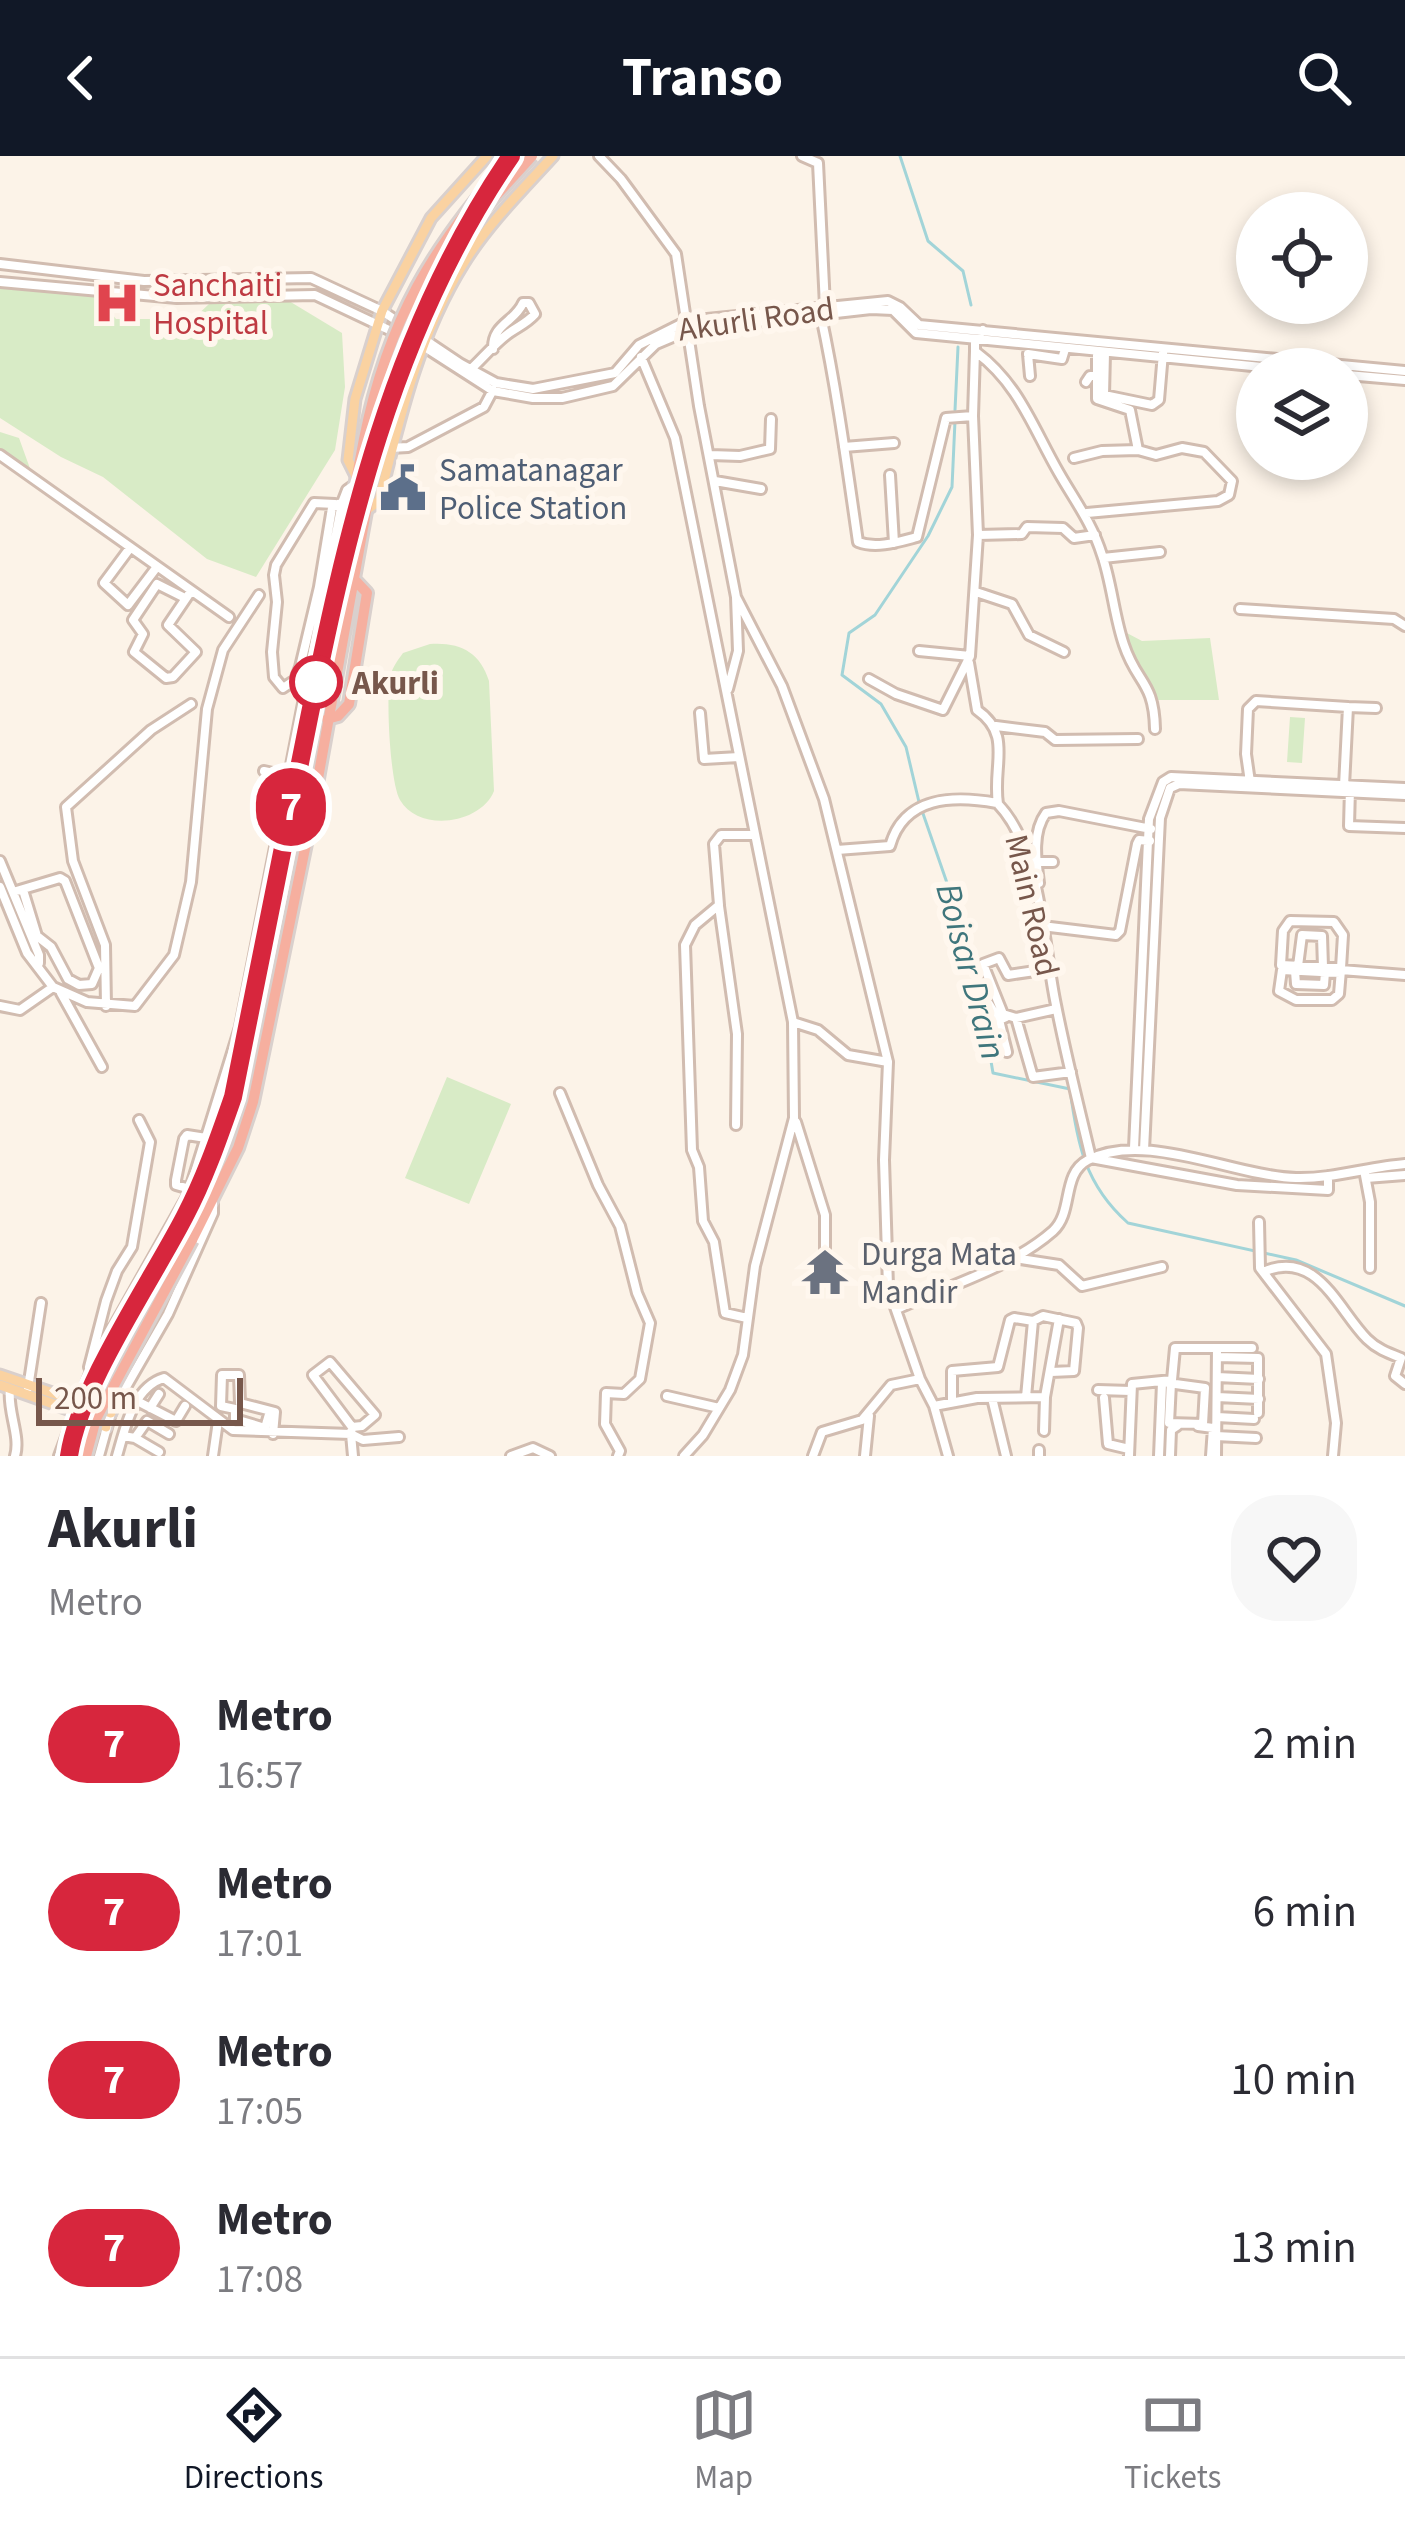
<!DOCTYPE html>
<html lang="en">
<head>
<meta charset="utf-8">
<style>
  :root { --surface:#fff; --page:#f7f7f7; --text:#2b2b33; --muted:#7c7c81; --line:#e1e1e2; --accent:#111827 }
  body { margin:0; font-family:"Source Sans 3",sans-serif; background:var(--page); color:var(--text); height:100vh; display:flex; flex-direction:column; font-size:45px; white-space:nowrap }
  * { box-sizing:border-box; margin:0 }
  p { font-size:39px; color:var(--muted) }
  .icon { flex:none; width:66px; height:66px; fill:none; stroke:currentColor; stroke-width:2; stroke-linecap:round; stroke-linejoin:round }
  .map { position:relative; height:1300px; overflow:hidden }
  .drawer { display:flex; flex-direction:column; background:var(--surface); flex:1 }
  .drawer>* { flex:none }
  .badge { padding:0 24px; border-radius:39px; font-size:42px; line-height:78px }
  .tools { position:absolute; left:1236px; top:36px; display:grid; gap:24px }
  .tools a { display:grid; place-items:center; width:132px; height:132px; border-radius:50%; background:var(--surface); box-shadow:0 6px 18px #0003; font-size:60px }
  .scale { position:absolute; left:36px; bottom:30px; width:207px; box-sizing:border-box; padding-left:12px; border:6px solid #77574b; border-top:0; font-size:33px; line-height:42px; white-space:nowrap; color:#77574b; -webkit-text-stroke:9px #fff7ee; paint-order:stroke }
  .map>.badge { position:absolute; translate:-50% -50%; box-shadow:0 0 0 6px #fff }
  .round { display:grid; place-items:center; flex:none; width:126px; height:126px; border-radius:48px; background:var(--page) }
  .summary { display:flex; align-items:center; justify-content:space-between; height:204px; padding:0 48px }
  h1 { font-size:57px; font-weight:700; line-height:90px }
  ul { padding:0; list-style:none }
  li { display:flex; align-items:center; gap:36px; height:168px; padding:0 48px }
  li div { flex:1 }
  li b { display:block; font-size:45px }
  li em { font-style:normal }
  li .badge { min-width:132px; font-weight:700; text-align:center }
  header { display:flex; justify-content:space-between; align-items:center; height:156px; padding:0 48px; background:var(--accent); color:#fff; font-size:54px; font-weight:700 }
  .tabs { display:flex; justify-content:space-around; align-items:center; height:168px; border-top:3px solid var(--line); background:var(--surface); font-size:33px; color:var(--muted) }
  .tabs a { display:grid; justify-items:center; gap:6px }
  .tabs .active { color:var(--accent) }
  .map>svg:first-child { display:block }
  .green { fill:#d8ebc6 }
  .lines { fill:none; stroke-linecap:round; stroke-linejoin:round }
  .stream { stroke:#a2d4d8; stroke-width:3 }
  .minor-casing { stroke:#d1bcb0; stroke-width:14 }
  .major-casing { stroke:#d9d0cd; stroke-width:15 }
  .highway-casing { stroke:#d9d0cd; stroke-width:16 }
  .minor { stroke:#fff; stroke-width:8 }
  .major { stroke:#fad2a1; stroke-width:9 }
  .highway { stroke:#f6af9f; stroke-width:10 }
  .rail { stroke:#b5a5c7; stroke-width:3; stroke-dasharray:18 12; stroke-linecap:butt }
  .highway-bridge-casing { stroke:#d9d0cd; stroke-width:16; stroke-linecap:butt }
  .highway-bridge { stroke:#f6af9f; stroke-width:10 }
  .line-casing { stroke:#fff; stroke-width:27 }
  .line { stroke:#d7263d; stroke-width:18 }
  .stop-dot { fill:#fff; stroke:#d7263d; stroke-width:6 }
  .labels { text-anchor:middle; stroke-width:12; stroke-linejoin:round; paint-order:stroke }
  .health-label { font-size:33px; fill:#be3a42; stroke:#fff7ee; text-anchor:start }
  .street-label { font-size:33px; fill:#77574b; stroke:#fff7ee }
  .service-label { font-size:33px; fill:#4e5e75; stroke:#fff7ee; text-anchor:start }
  .stop-label { font-size:33px; font-weight:bold; fill:#77574b; stroke:#fff7ee; text-anchor:start }
  .worship-label { font-size:33px; fill:#5b616d; stroke:#fff7ee; text-anchor:start }
  .water-label { font-size:36px; font-style:italic; fill:#3f767c; stroke:#fff7ee }
</style>
</head>
<body>
<header><svg class="icon" aria-label="back" viewBox="0 0 24 24"><path d="M15 5l-7 7 7 7"/></svg>Transo<svg class="icon" aria-label="search" viewBox="0 0 24 24"><circle cx="10" cy="10" r="6"/><path d="M15 15l6 6"/></svg></header>
<div class="map">
<svg width="1405" height="1300" viewBox="0 0 1405 1300">
  <rect width="100%" height="100%" fill="#fcf3e8"/>
  <path class="green" d="M0,132L96,138L116,163H193L209,148L289,145L342,177L345,231L335,294L256,421L207,403L103,321L61,301L0,262Z
    M0,276L19,282L32,318L0,295Z
    M1125,476L1142,485L1210,482L1219,544H1152C1138,525 1115,501 1119,478Z
    M430,488C460,486 480,496 489,525L494,635C481,668 419,677 400,644C390,627 386,543 390,522C391,513 398,504 403,497Z
    M1290,561L1305,562L1302,607L1287,606Z
    M447,921L511,948L469,1048L405,1022Z"/>
  <g class="lines">
    <path class="stream" d="M900,0L928,85L963,115L971,149
      M955,254L958,191
      M955,265L952,331L928,380L875,459L849,477L842,519L881,548L906,591L919,646L974,805L993,917L1070,933C1077,987 1085,1029 1128,1067L1296,1104L1405,1150"/>
    <defs>
      <path id="minor" d="M599,0L621,23L676,98L699,250L736,441L782,530L824,643L888,906L884,1004L888,1131L920,1223L934,1250L948,1300
        M802,0L818,7L825,150
        M0,108L144,125L311,122L382,155L461,208L496,227L533,233L615,217L639,189L687,165L888,145L900,151L919,169L1405,215
        M0,126L177,142L315,139L423,190L493,235L533,242H562L613,230L656,188L689,174L871,153L893,154L916,177L1282,213
        M821,160C837,235 847,310 858,386C876,393 898,386 917,381L946,262L973,260
        M1097,195V243L1130,254L1138,294
        M976,196C1019,228 1033,272 1059,317C1075,345 1092,367 1102,399C1112,428 1114,460 1124,489C1137,528 1154,525 1155,573
        M1105,197L1104,239L1152,249L1159,244L1163,197
        M1028,198L1062,203L1065,193
        M1028,198L1030,220
        M641,201L675,282L793,866L794,962L755,1110L743,1199L730,1234L703,1279L684,1300
        M470,214C483,202 495,187 509,177C519,170 527,167 535,158L529,147H523C515,166 492,168 493,193
        M1347,219L1405,224
        M1086,226L1090,220H1096
        M844,291L894,287
        M390,292L408,291L484,251L493,234
        M0,299L229,461
        M710,299L740,300L770,293L771,263
        M1074,302L1102,295L1138,294L1156,299L1182,292L1204,296L1232,325L1229,339L1218,345L1087,357
        M890,319L894,387
        M715,325L761,333
        M978,379L1022,378L1027,371L1063,372L1074,382L1095,379
        M130,392L104,427L128,449L156,412
        M1103,402L1160,396
        M319,431L300,511L295,524L283,532L274,521L272,496L277,446L274,419L276,409L314,347L335,348
        M323,432L319,431L332,352L338,348
        M976,436L1012,448L1029,479L1064,496
        M185,442L157,428L133,464L143,478L134,496L166,522L173,521L196,496L168,469L191,435
        M1240,453L1394,463L1405,470
        M919,495L970,500
        M969,507L977,554C1013,579 992,609 998,648C1042,694 1043,788 1056,849C1066,900 1079,951 1091,1002L1237,1029L1328,1034V1020
        M869,523L896,538L943,554L970,500L978,379L973,260L975,195V184L983,174
        M728,533L738,495L736,441
        M1348,551L1376,552
        M700,557L704,603L739,601
        M996,570L1045,576L1055,584L1138,583
        M264,615L291,621
        M1250,626L1246,598L1248,553L1256,545L1348,551L1344,630
        M1350,632L1349,670L1405,672
        M837,694L890,690C904,640 953,639 997,647
        M0,705L39,799V807
        M1036,706H1053
        M1039,727C1036,704 1032,676 1046,657L1059,655L1151,673
        M0,731L27,797L53,831
        M13,736L60,722L65,725L99,812L92,828L79,829L68,823L51,791L37,780L23,734
        M719,750L737,878L736,969
        M1042,770L1116,779L1120,775L1137,688L1139,684L1150,685
        M1298,810L1302,779L1322,780L1323,811
        M1049,813L1008,819L999,802L983,808L1003,858L1016,862L1033,921L1071,916
        M1341,814L1405,819
        M1295,815L1296,828L1324,829L1325,816
        M1340,817L1282,814L1279,835L1296,844H1332L1339,838L1341,814V812L1343,779L1334,766L1290,765L1283,775L1281,809L1341,812
        M53,831L87,846L135,850L174,799L191,726L207,553L223,494L259,439
        M61,837L102,911
        M989,848L999,864
        M0,850L20,854L53,831
        M106,850L105,789L73,705L66,651L151,574L191,548
        M1006,861L999,864L1007,896
        M1016,862L1056,853
        M793,866L818,874L848,899L888,906
        M560,937L598,1029L620,1070L637,1137L650,1167L640,1223L624,1238L606,1237L605,1268L620,1295L618,1300
        M796,966L825,1059V1110
        M1134,992L1149,663L1163,626L1171,621L1405,632
        M1144,994L1160,662L1170,632L1179,628L1405,639
        M1364,1014L1370,1046V1112
        M1366,1022L1405,1019
        M190,1033L176,1029V1024L184,983L187,979L206,982
        M1259,1066L1260,1112L1326,1198L1336,1267L1333,1300
        M1014,1102L1059,1109L1082,1130L1162,1111
        M1263,1116C1317,1092 1338,1154 1367,1183C1377,1193 1388,1197 1401,1202L1395,1220L1405,1228
        M897,1153C947,1130 1011,1112 1053,1075C1074,1056 1061,1018 1088,1004C1145,974 1233,1020 1296,1022C1333,1023 1368,1011 1405,1008
        M747,1162L725,1157L714,1086L703,1065L699,1011L692,994L685,789L695,769L719,749L714,688L721,679H755
        M1033,1165L1043,1160L1076,1167L1078,1172L1074,1215L1051,1216
        M1217,1201L1258,1202V1257
        M89,1211L106,1145L117,1115L132,1091L150,986L139,964
        M1217,1221L1259,1223
        M1168,1227L1205,1232L1203,1268L1169,1267L1171,1227
        M28,1232L41,1147
        M10,1233C7,1255 21,1280 15,1300
        M1098,1234L1131,1235
        M667,1240L719,1252
        M1217,1241L1259,1243
        M992,1242L1006,1300
        M1104,1242L1108,1288L1129,1293
        M137,1245L176,1265L185,1250
        M952,1246V1215L998,1211L1010,1164L1014,1162L1033,1165L1026,1241
        M934,1250L977,1242L1045,1241
        M150,1252L159,1238
        M270,1255L265,1272L235,1263V1253L221,1250L222,1219H239L240,1247L275,1256L273,1278
        M1217,1261L1254,1263
        M1198,1270L1213,1272L1211,1300
        M352,1271L362,1270L375,1259L330,1206L313,1219L352,1271L351,1278L363,1284L399,1281
        M1044,1275L1045,1241L1059,1163
        M123,1280L135,1282L159,1296
        M1216,1280L1256,1282
        M135,1282L147,1265L169,1278
        M59,1300L95,1204L188,1039L240,871L342,347L347,334L354,329
        M99,1300L111,1257L168,1158L213,1057V1048
        M117,1300C125,1273 133,1231 164,1222L233,1274L351,1278L353,1300
        M213,1300L218,1265
        M511,1300L533,1292L550,1300
        M813,1300L822,1276L862,1264L891,1229L920,1223
        M865,1300L869,1260
        M1039,1300V1294
        M1129,1300L1132,1228L1172,1224L1175,1192H1252
        M1159,1300L1162,1227
        M1170,1300L1171,1274L1177,1270
        M1216,1300L1217,1192"/>
      <path id="major" d="M356,320L348,304L355,243L382,155L431,62L487,0
        M365,355L379,345C399,264 418,180 463,108C487,69 522,34 553,0
        M0,1219L111,1257
        M0,1229L73,1255L106,1271"/>
      <path id="highway" d="M327,563L338,560L349,548L367,437L351,420
        M192,1084L238,992L253,946L308,678L383,261
        M165,1107L223,988L240,932L364,283"/>
    </defs>
    <use href="#minor" class="minor-casing"/>
    <use href="#major" class="major-casing"/>
    <use href="#highway" class="highway-casing"/>
    <use href="#minor" class="minor"/>
    <use href="#major" class="major"/>
    <use href="#highway" class="highway"/>
    <path class="rail" d="M69,1300C77,1249 107,1204 131,1159C169,1089 207,1021 232,945C252,882 260,806 273,740C324,485 361,220 511,0"/>
    <defs>
      <path id="highway-bridge" d="M383,261C396,206 411,154 442,106C467,68 502,34 532,0
        M364,283C388,163 432,91 513,0
        M74,1300L101,1227L165,1107
        M86,1300L96,1263L192,1084"/>
    </defs>
    <use href="#highway-bridge" class="highway-bridge-casing"/>
    <use href="#highway-bridge" class="highway-bridge"/>
  </g>
  <g class="lines">
    <defs>
      <path id="line" d="M69,1300C80,1228 150,1128 185,1060C205,1022 219,981 233,941C257,821 281,701 305,582C346,377 391,175 511,0"/>
    </defs>
    <use href="#line" class="line-casing"/>
    <use href="#line" class="line"/>
  </g>
  <defs>
    <symbol id="hospital-bare" viewBox="-9 -9 18 18"><path d="M-5-5h3v3.5h4V-5h3V5h-3V1.5h-4V5h-3Z" fill="#e0444e" stroke="#fff7ee" stroke-width="2.5" paint-order="stroke"/></symbol>
    <symbol id="civic-bare" viewBox="-9 -9 18 18"><path d="M-.6-6.5H3V-4.5H.6V-3L4-1V1h2V6H-6V1h2V-1L-.6-3ZM-1.2 2.5V6h2.4V2.5Z" fill="#5c6f8a" stroke="#fff7ee" stroke-width="2.5" paint-order="stroke"/></symbol>
    <symbol id="temple-bare" viewBox="-9 -9 18 18"><path d="M0-6L5-2H3V0L6.5 2.5H4V6H1.5V3h-3V6H-4V2.5H-6.5L-3 0V-2H-5Z" fill="#6b7280" stroke="#fff7ee" stroke-width="2.5" paint-order="stroke"/></symbol>
  </defs>
  <g fill-rule="evenodd">
    <use href="#hospital-bare" x="84" y="114" width="66" height="66"/>
    <use href="#civic-bare" x="370" y="299" width="66" height="66"/>
    <use href="#temple-bare" x="792" y="1083" width="66" height="66"/>
  </g>
  <circle class="stop-dot" cx="316" cy="526" r="24"/>
  <g class="labels">
    <g class="health-label">
      <text x="153" y="140">Sanchaiti<tspan x="153" dy="38">Hospital</tspan></text>
    </g>
    <g class="street-label">
      <text transform="translate(756 162) rotate(-8)" y="12">Akurli Road</text>
      <text transform="translate(1033 749) rotate(77)" y="12">Main Road</text>
    </g>
    <g class="service-label">
      <text x="439" y="325">Samatanagar<tspan x="439" dy="38">Police Station</tspan></text>
    </g>
    <g class="stop-label">
      <text x="352" y="538">Akurli</text>
    </g>
    <g class="worship-label">
      <text x="861" y="1109">Durga Mata<tspan x="861" dy="38">Mandir</tspan></text>
    </g>
    <g class="water-label">
      <text transform="translate(972 815) rotate(75)" y="13">Boisar Drain</text>
    </g>
  </g>
</svg>
<div class="tools">
<a><svg class="icon" aria-label="locate" viewBox="0 0 24 24"><circle cx="12" cy="12" r="6"/><path d="M12 2v4M12 18v4M2 12h4M18 12h4"/></svg></a>
<a><svg class="icon" aria-label="layers" viewBox="0 0 24 24"><path d="M12 4l9 5-9 5-9-5zM3 14l9 5 9-5"/></svg></a>
</div>
<div class="scale">200 m</div>
<b class="badge" style="left:291px;top:651px;background:#d7263d;color:#fff">7</b>
</div>
<section class="drawer">
<div class="summary"><div><h1>Akurli</h1><p>Metro</p></div><a class="round"><svg class="icon" aria-label="heart" viewBox="0 0 24 24"><path d="M12 20l-8-8c-3-5 5-10 8-4 3-6 11-1 8 4z"/></svg></a></div>
<ul>
<li><span class="badge" style="background:#d7263d;color:#fff">7</span><div><b>Metro</b><p>16:57</p></div><em>2 min</em></li>
<li><span class="badge" style="background:#d7263d;color:#fff">7</span><div><b>Metro</b><p>17:01</p></div><em>6 min</em></li>
<li><span class="badge" style="background:#d7263d;color:#fff">7</span><div><b>Metro</b><p>17:05</p></div><em>10 min</em></li>
<li><span class="badge" style="background:#d7263d;color:#fff">7</span><div><b>Metro</b><p>17:08</p></div><em>13 min</em></li>
</ul>
</section>
<nav class="tabs">
<a class="active"><svg class="icon" aria-label="directions" viewBox="0 0 24 24"><path d="M12 3l9 9-9 9-9-9zM9 14v-3h6M13 9l2 2-2 2"/></svg>Directions</a>
<a><svg class="icon" aria-label="map" viewBox="0 0 24 24"><path d="M3 6l6-2 6 2 6-2v14l-6 2-6-2-6 2zM9 4v14M15 6v14"/></svg>Map</a>
<a><svg class="icon" aria-label="tickets" viewBox="0 0 24 24"><path d="M3 7h18v10H3zM15 7v10"/></svg>Tickets</a>
</nav>
</body>
</html>
